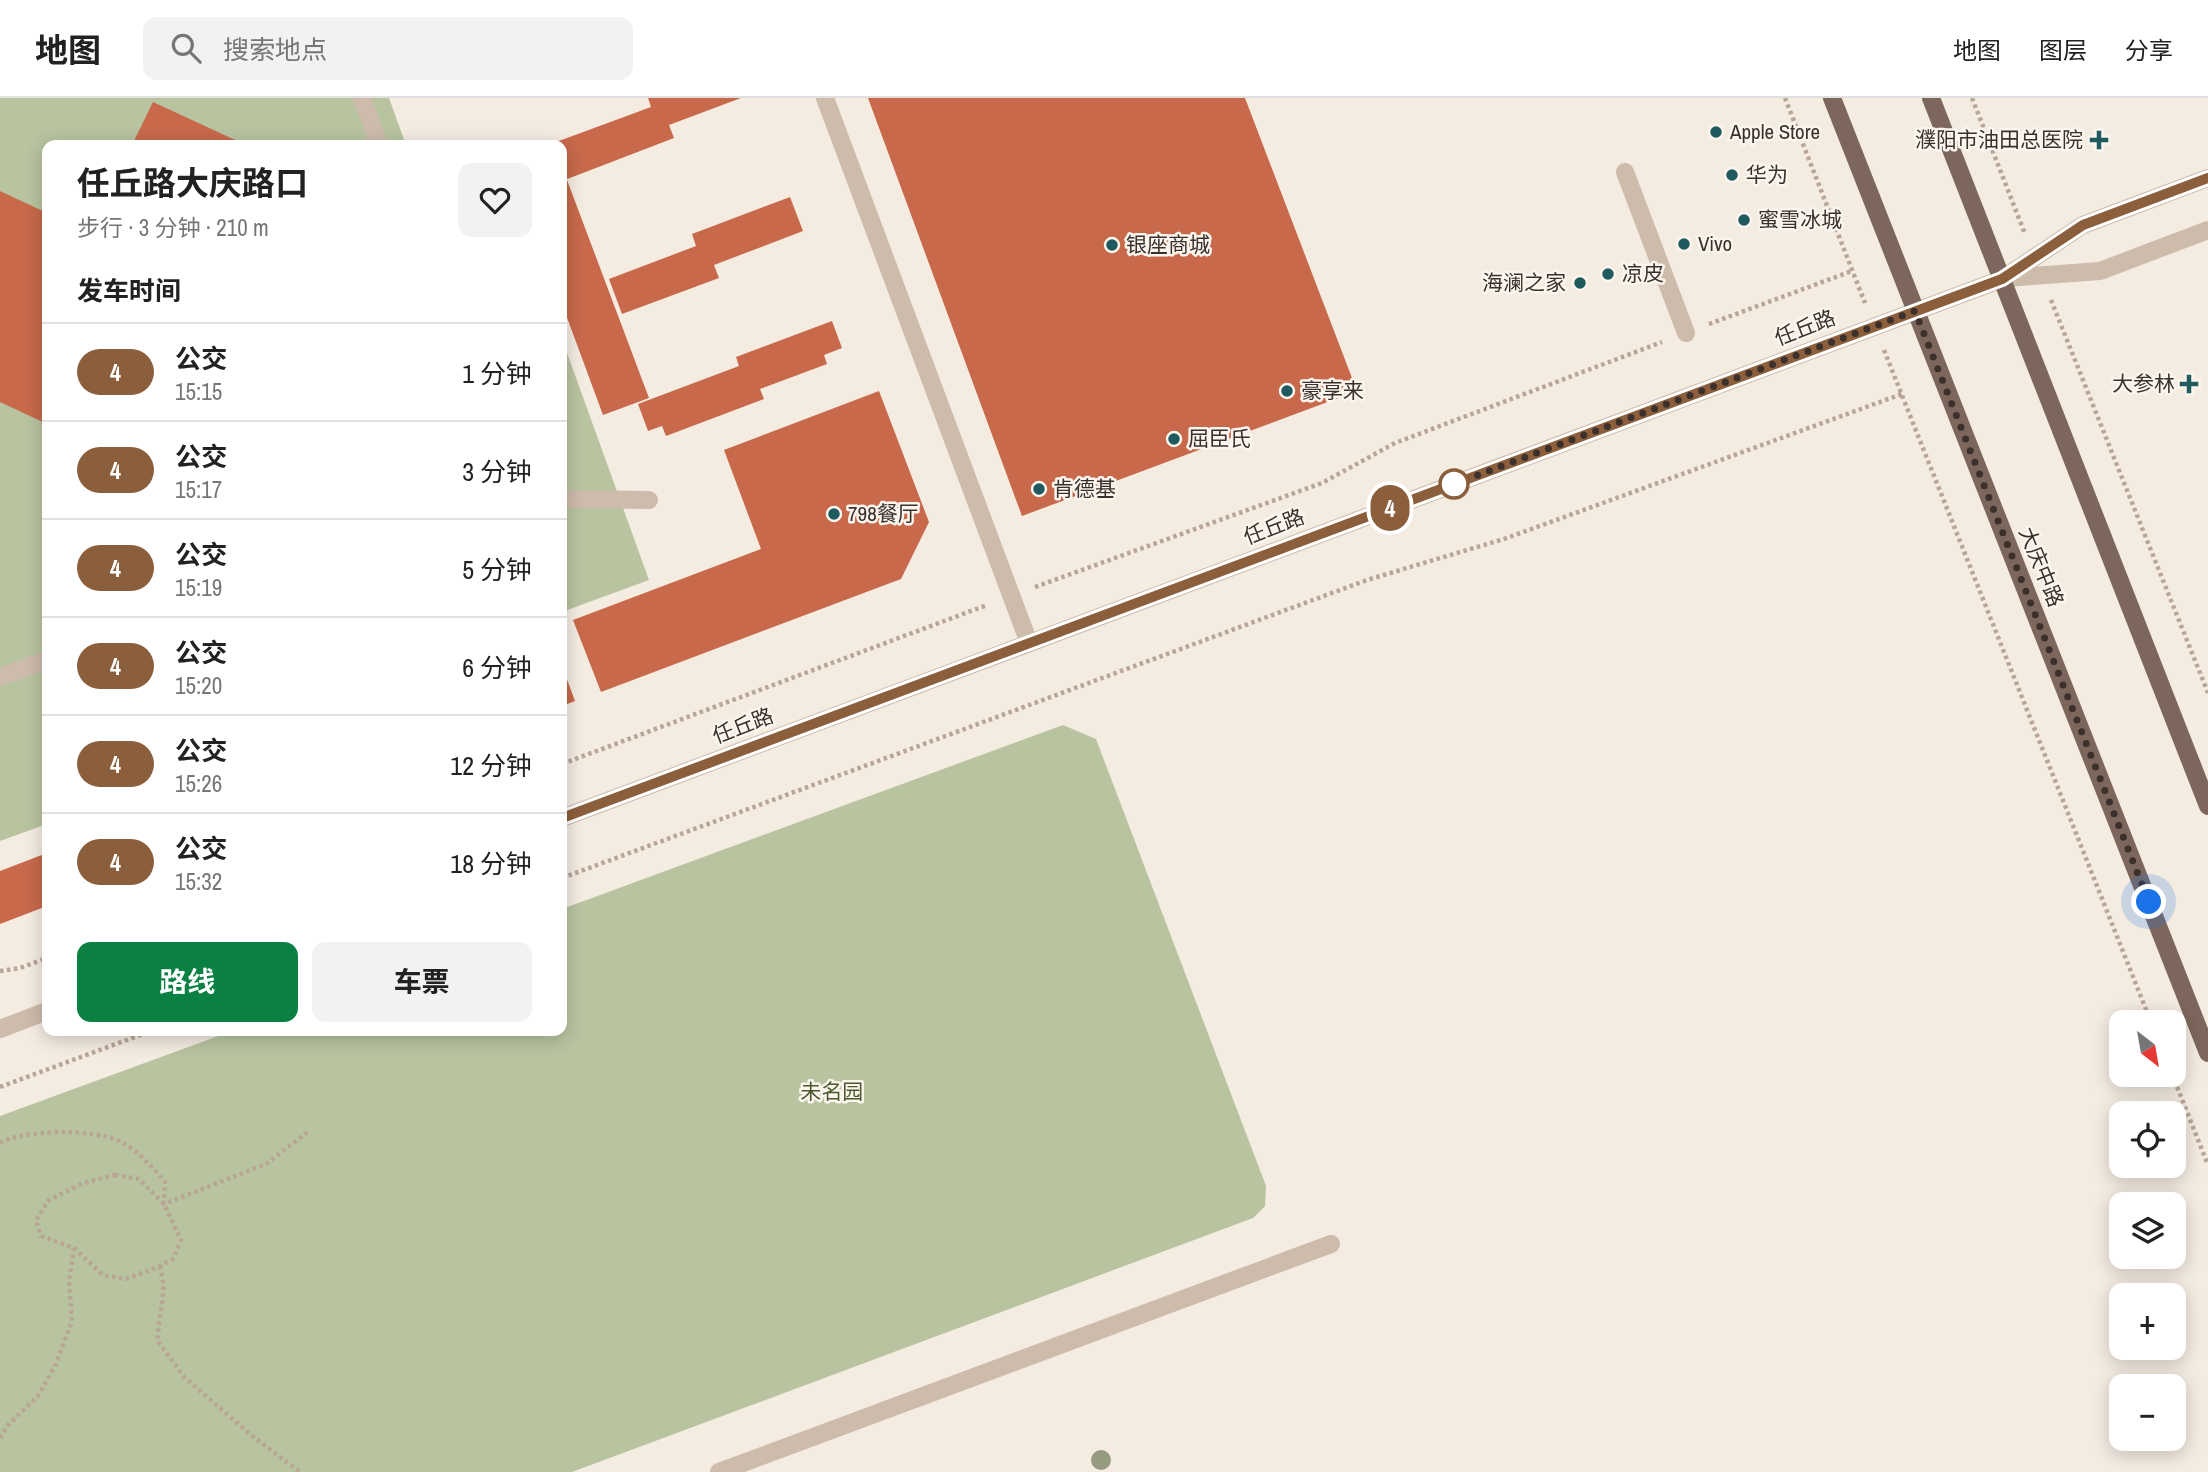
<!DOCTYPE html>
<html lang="zh">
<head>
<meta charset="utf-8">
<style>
  :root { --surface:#fff; --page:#f2f2f2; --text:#222; --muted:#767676; --line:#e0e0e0; --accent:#0b8043 }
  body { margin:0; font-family:"Archivo Narrow","Noto Sans SC",sans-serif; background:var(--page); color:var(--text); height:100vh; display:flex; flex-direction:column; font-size:26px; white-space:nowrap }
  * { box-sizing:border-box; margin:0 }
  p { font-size:23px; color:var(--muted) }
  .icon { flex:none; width:38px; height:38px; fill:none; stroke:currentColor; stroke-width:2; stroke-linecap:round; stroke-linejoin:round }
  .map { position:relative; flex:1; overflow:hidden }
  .details { position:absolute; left:42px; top:42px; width:525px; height:896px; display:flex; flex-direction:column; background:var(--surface); border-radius:14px; box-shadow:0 4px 18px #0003 }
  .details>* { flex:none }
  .badge { padding:0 14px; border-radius:23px; font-size:24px; line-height:46px }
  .needle { width:46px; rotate:149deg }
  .controls { position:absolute; left:2109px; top:912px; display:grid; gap:14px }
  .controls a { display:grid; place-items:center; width:77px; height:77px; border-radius:14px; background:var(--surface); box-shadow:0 4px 18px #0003; font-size:35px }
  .you { position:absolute; width:35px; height:35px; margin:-18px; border:5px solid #fff; border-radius:50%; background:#1a73e8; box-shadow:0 0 0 10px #1a73e833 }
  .map>.badge { position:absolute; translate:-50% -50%; box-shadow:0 0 0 4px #fff }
  h2 { padding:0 35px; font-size:26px; line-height:63px }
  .round { display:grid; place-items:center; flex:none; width:74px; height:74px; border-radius:14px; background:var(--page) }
  .overview { display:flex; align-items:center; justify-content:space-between; height:119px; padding:0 35px }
  h1 { font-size:33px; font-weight:700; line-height:52px }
  .button { display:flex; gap:14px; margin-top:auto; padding:14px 35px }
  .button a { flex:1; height:80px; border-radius:14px; background:var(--accent); color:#fff; font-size:28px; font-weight:700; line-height:80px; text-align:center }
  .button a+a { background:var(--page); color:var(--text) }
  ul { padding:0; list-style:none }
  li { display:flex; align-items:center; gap:21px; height:98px; padding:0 35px; border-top:2px solid var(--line) }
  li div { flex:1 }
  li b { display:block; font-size:26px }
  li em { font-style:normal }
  li .badge { min-width:77px; font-weight:700; text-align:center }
  header { display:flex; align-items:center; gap:42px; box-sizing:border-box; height:98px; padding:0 35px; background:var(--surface); border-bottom:2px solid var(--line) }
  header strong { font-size:33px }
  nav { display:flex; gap:38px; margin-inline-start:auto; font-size:24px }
  .search { width:490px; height:63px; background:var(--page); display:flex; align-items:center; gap:18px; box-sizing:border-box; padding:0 24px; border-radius:14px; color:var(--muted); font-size:26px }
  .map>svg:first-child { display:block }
  .green { fill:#b8c4a0 }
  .building { fill:#c8694b }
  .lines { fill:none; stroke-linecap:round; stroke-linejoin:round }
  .path { stroke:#b9a596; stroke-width:4.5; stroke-dasharray:3.5 3.5; stroke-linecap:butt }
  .minor { stroke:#cdbbac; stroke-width:18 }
  .major { stroke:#7d675c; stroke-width:18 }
  .tree { fill:#969b7f }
  .line-casing { stroke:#fff; stroke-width:16 }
  .line { stroke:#8b5e3c; stroke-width:10 }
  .walk { stroke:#3b302b; stroke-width:7; stroke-dasharray:0 12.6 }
  .poi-dot { fill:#1f5a5e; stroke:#fbf5ee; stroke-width:2.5 }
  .stop-dot { fill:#fff; stroke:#8b5e3c; stroke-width:3.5 }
  .labels { text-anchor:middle; stroke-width:5; stroke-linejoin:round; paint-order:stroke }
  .poi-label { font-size:21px; fill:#3b302b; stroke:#fbf5ee; text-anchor:start }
  .street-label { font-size:21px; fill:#3b302b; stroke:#fbf5ee }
  .park-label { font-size:21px; fill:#4a5a2e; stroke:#fbf5ee }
</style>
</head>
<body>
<header>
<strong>地图</strong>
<div class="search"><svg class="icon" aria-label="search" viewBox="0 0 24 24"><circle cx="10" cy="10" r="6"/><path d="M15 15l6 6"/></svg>搜索地点</div>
<nav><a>地图</a><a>图层</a><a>分享</a></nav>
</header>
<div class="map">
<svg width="2208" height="1374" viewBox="0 0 2208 1374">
  <rect width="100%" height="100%" fill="#f4ebe1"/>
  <path class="green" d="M0,0H389L406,47H47V726L0,743Z
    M562,241L649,482L562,514Z
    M1063,627L1096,641L1266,1088L1265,1108L1253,1120L572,1374H0V1018L232,933H562V811Z"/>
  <path class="building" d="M648,0H741L669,27L674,40L562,83V47H548L651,9Z
    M868,0H1245L1357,293L1022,418Z
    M153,4L246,47H132Z
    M567,82L649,300L603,317L562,206V85Z
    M0,93L47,115V326L0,304Z
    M790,99L803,133L714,167L719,180L622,216L609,181L696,148L692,136Z
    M832,223L842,250L824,257L827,266L760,291L764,301L666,338L662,328L648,333L638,306L739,268L736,259Z
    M879,293L929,424L901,481L601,594L573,522L761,451L724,352Z
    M562,568L575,603L562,608Z
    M47,755V808L0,826V773Z"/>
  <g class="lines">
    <path class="path" d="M1785,0L1865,205
      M1972,0L2025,136
      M2051,202L2208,595
      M1709,226L1852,173
      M1884,252L2151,924
      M1035,489L1322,385L1395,345L1662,244
      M562,666L987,507
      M562,780L1367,482L1504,441L1902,296
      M0,873L20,870L47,860
      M2172,976L2208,1067
      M0,989L151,933
      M0,1045C24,1031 94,1031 119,1043C137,1051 153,1070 165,1084L164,1106L266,1066L309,1033
      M115,1077L139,1081L164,1106L181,1142L173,1161L160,1168L126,1181L103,1177L74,1150L41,1138L36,1122L49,1102L81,1086Z
      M160,1168L164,1188L157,1242L184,1279L251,1337L300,1374
      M0,1340L8,1327L38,1298L55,1268L72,1223L69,1183L74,1150"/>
    <path class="minor" d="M362,0L379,47
      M825,0L1029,545
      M1625,74L1686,235
      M2005,180L2100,173L2208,132
      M562,401L649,402
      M0,579L47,562
      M562,720L2002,181L2083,127L2208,80
      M0,931L47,913
      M719,1374L1331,1146"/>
    <path class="major" d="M1832,0L2208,955
      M1931,0L2208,708"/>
  </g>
  <circle class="tree" cx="1101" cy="1362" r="10"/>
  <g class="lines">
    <defs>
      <path id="line" d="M562,720L2002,181L2083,127L2208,80"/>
    </defs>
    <use href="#line" class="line-casing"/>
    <use href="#line" class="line"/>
    <path class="walk" d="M1454,386L1915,213L2149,804"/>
  </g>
  <g class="poi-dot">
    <circle cx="1716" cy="34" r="7"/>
    <path d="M2095.5 31.5h7v7h7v7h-7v7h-7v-7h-7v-7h7z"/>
    <circle cx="1732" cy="77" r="7"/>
    <circle cx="1744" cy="122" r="7"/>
    <circle cx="1684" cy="146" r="7"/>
    <circle cx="1112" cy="147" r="7"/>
    <circle cx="1608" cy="176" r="7"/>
    <circle cx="1580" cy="185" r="7"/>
    <path d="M2185.5 275.5h7v7h7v7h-7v7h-7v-7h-7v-7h7z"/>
    <circle cx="1287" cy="293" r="7"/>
    <circle cx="1174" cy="341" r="7"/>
    <circle cx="1039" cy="391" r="7"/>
    <circle cx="834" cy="416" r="7"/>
  </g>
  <circle class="stop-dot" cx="1454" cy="386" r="14"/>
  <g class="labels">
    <g class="poi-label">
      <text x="1730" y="41">Apple Store</text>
      <text x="2083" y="49" text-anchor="end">濮阳市油田总医院</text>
      <text x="1746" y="84">华为</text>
      <text x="1758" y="129">蜜雪冰城</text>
      <text x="1698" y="153">Vivo</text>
      <text x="1126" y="154">银座商城</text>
      <text x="1622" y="183">凉皮</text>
      <text x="1566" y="192" text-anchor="end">海澜之家</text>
      <text x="2175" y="293" text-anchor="end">大参林</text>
      <text x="1301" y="300">豪享来</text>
      <text x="1188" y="348">屈臣氏</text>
      <text x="1053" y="398">肯德基</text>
      <text x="848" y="423">798餐厅</text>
    </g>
    <g class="street-label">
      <text transform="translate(1805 230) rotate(-21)" y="7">任丘路</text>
      <text transform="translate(1274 429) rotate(-21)" y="7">任丘路</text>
      <text transform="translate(2041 469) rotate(68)" y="7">大庆中路</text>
      <text transform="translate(743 628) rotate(-21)" y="7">任丘路</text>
    </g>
    <g class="park-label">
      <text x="832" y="1001">未名园</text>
    </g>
  </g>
</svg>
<div class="controls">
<a><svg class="needle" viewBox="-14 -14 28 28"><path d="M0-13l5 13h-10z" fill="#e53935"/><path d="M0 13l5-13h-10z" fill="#767676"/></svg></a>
<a><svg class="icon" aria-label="locate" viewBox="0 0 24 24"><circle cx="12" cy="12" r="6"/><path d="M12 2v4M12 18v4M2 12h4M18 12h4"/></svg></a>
<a><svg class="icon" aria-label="layers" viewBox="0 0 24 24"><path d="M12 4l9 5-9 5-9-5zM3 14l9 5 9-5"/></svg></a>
<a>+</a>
<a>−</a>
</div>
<div class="you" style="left:2149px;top:804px"></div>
<b class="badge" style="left:1390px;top:410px;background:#8b5e3c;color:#fff">4</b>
<section class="details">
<div class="overview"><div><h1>任丘路大庆路口</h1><p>步行 · 3 分钟 · 210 m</p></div><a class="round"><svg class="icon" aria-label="heart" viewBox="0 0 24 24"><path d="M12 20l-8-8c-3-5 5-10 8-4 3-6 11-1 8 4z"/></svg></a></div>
<h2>发车时间</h2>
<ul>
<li><span class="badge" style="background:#8b5e3c;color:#fff">4</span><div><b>公交</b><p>15:15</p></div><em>1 分钟</em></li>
<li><span class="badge" style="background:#8b5e3c;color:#fff">4</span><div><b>公交</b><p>15:17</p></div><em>3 分钟</em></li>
<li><span class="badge" style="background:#8b5e3c;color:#fff">4</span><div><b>公交</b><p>15:19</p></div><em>5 分钟</em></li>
<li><span class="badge" style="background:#8b5e3c;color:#fff">4</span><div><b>公交</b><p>15:20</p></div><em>6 分钟</em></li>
<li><span class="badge" style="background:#8b5e3c;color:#fff">4</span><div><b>公交</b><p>15:26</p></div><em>12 分钟</em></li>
<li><span class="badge" style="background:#8b5e3c;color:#fff">4</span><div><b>公交</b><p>15:32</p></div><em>18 分钟</em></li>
</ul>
<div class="button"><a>路线</a><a>车票</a></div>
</section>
</div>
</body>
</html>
